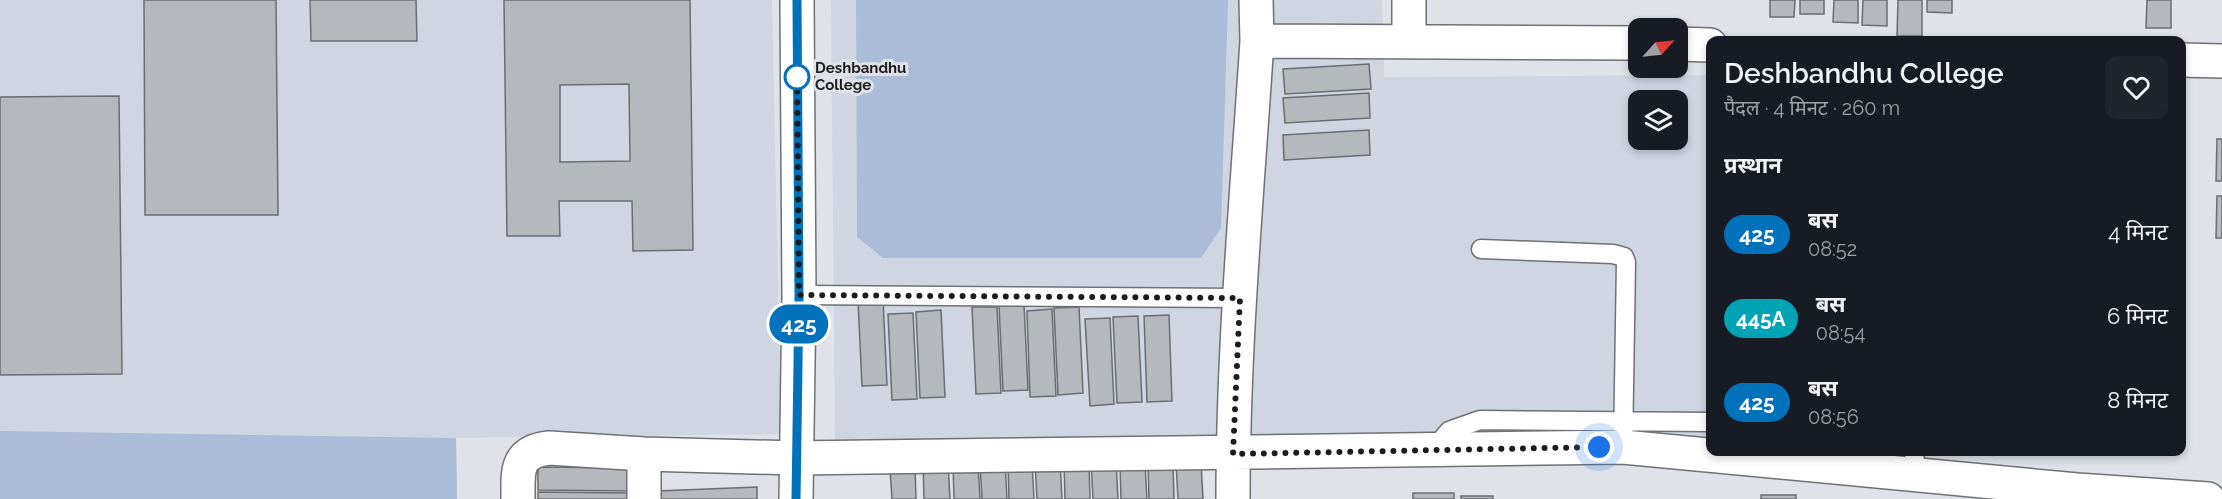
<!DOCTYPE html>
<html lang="hi">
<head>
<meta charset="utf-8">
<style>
  :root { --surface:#171b24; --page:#20242c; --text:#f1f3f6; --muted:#9ea1a6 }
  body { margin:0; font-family:Raleway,"Noto Sans Devanagari",sans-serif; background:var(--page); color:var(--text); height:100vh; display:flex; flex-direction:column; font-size:22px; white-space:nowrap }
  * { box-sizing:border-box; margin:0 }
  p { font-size:20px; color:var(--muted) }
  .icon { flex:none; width:33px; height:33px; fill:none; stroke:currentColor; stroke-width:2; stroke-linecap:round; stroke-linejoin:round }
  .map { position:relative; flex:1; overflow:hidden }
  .drawer { position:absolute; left:1706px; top:36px; width:480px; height:420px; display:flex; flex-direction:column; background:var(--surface); border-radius:12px; box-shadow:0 3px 9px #0003 }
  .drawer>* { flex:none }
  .badge { padding:0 12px; border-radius:20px; font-size:21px; line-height:39px }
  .needle { width:39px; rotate:63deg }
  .fabs { position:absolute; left:1628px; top:18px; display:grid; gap:12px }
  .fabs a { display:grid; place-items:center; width:60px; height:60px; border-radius:12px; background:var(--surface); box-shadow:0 3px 9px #0003; font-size:30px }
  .you { position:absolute; width:30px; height:30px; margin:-15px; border:4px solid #fff; border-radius:50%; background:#1a73e8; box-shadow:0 0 0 9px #1a73e833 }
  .map>.badge { position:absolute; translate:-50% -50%; box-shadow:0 0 0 3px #fff }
  h2 { padding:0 18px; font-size:22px; line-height:54px }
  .round { display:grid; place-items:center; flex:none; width:63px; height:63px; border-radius:12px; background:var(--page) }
  .summary { display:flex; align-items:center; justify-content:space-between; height:102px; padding:0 18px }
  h1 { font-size:28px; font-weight:600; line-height:45px }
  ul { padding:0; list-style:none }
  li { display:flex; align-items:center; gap:18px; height:84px; padding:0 18px }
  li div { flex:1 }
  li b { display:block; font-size:22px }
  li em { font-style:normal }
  li .badge { min-width:66px; font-weight:700; text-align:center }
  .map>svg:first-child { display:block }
  .built { fill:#cfd6e2; fill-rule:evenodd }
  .green { fill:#abbcd8 }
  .building { fill:#b5b8bd; stroke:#6a6d72; stroke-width:1.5; fill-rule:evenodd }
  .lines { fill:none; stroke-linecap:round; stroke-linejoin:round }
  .lane-casing { stroke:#6e7176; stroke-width:21 }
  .street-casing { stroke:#6e7176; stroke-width:36 }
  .secondary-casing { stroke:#6e7176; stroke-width:36 }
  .lane { stroke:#fff; stroke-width:18 }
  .street { stroke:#fff; stroke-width:33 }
  .secondary { stroke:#fff; stroke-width:33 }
  .line-casing { stroke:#fff; stroke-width:14 }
  .line { stroke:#0072bc; stroke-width:9 }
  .walk { stroke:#1b1c1e; stroke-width:6; stroke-dasharray:0 10.8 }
  .stop-dot { fill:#fff; stroke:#0072bc; stroke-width:3 }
  .labels { text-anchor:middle; stroke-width:6; stroke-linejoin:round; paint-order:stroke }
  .stop-label { font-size:15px; font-weight:bold; fill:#1b1c1e; stroke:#dfe2e8; text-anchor:start }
</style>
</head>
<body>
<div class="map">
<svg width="2222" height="499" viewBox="0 0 2222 499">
  <rect width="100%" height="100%" fill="#dfe2e8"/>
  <path class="built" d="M0,0H772L781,434L456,438L457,499H0Z
    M831,0H1382L1384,77L1710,75V438L835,443ZM1638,100H1677V140H1638Z"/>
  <path class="green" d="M856,0H1228L1221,228L1201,258H883L857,237Z
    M0,431L456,438L457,499H0Z"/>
  <path class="building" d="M144,0H276L278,215H145Z
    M310,0H416L417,41H311Z
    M504,0H690L693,250L633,251L632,201H559L560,236H507ZM629,84L630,161L560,162V85Z
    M1770,0H1795L1794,17H1770Z
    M1800,0H1824V14H1800Z
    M1834,0H1858V23L1833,22Z
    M1863,0H1887V26L1862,25Z
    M1898,0H1922V36H1897Z
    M1927,0H1952V13L1927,12Z
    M2147,0H2171V28H2146Z
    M1369,64L1371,89L1285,94L1283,69Z
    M1369,93L1370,118L1285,123L1283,98Z
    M119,96L122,374L0,375V97Z
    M1369,130L1370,155L1284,160L1283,135Z
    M2217,139H2222V181H2216Z
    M2217,196H2222V238H2216Z
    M883,299L887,385L862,386L858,300Z
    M1024,304L1028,390L1003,391L999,305Z
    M972,307H997L1001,393L976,394Z
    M1079,307L1083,393L1058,395L1054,308Z
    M1052,309L1056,396L1030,397L1027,311Z
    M941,310L945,397L920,398L916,312Z
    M913,313L917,399L892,400L888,314Z
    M1169,315L1172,401L1147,402L1144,316Z
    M1138,316L1142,402L1117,403L1113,317Z
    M1110,318L1114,404L1090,406L1085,319Z
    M1116,460L1118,499H1093L1091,461Z
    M1005,461L1007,499H982L980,463Z
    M1060,461L1062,499H1037L1035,462Z
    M1201,462L1203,499H1178L1176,463Z
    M948,463L950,499H924L923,464Z
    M1032,463L1034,499H1009L1008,464Z
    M1089,463L1090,499H1065L1064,464Z
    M1173,463L1174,499H1149L1148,464Z
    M978,464L980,499H954L953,465Z
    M1145,465L1147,499H1121L1120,466Z
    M538,467L629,468L630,491L538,490Z
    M915,468L916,499H892L890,469Z
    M757,487V499H657V491Z
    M538,492L630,493V499H538Z
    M1413,493H1454V499H1413Z
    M1761,495H1796V499H1761Z
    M1461,496H1493V499H1461Z"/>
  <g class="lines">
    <defs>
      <path id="lane" d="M1481,249L1613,254L1624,257L1626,262L1623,447
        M799,295L1240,298
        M1433,450L1449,431L1480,420L1710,422
        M1914,452L1916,475"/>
      <path id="street" d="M1257,41L1638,43
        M1409,42V0
        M1677,44L1710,45
        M2181,60L2222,61
        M518,499C518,471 515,452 549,448L644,454L796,458L1623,447L2077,490L2208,499
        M644,499V454
        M1233,499C1233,346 1247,194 1257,41L1256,0"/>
      <path id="secondary" d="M796,499L799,295L797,0"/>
    </defs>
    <use href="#lane" class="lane-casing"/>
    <use href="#street" class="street-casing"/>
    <use href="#secondary" class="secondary-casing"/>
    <use href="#lane" class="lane"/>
    <use href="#street" class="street"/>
    <use href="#secondary" class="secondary"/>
  </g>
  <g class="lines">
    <defs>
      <path id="line" d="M796,499L799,295L797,0"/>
    </defs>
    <use href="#line" class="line-casing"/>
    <use href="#line" class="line"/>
    <path class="walk" d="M797,77V68L799,295L1240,298L1233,454L1599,447"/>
  </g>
  <circle class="stop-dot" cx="797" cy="77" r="12"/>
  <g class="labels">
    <g class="stop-label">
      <text x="815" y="73">Deshbandhu<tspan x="815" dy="17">College</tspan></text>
    </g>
  </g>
</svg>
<div class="fabs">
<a><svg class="needle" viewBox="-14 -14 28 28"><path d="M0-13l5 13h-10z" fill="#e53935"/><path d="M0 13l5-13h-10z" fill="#9ea1a6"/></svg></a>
<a><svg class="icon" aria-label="layers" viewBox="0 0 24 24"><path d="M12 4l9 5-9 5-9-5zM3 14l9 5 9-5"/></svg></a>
</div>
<div class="you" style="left:1599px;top:447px"></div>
<b class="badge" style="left:799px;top:324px;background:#0072bc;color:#fff">425</b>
<section class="drawer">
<div class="summary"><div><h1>Deshbandhu College</h1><p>पैदल · 4 मिनट · 260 m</p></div><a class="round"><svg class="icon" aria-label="heart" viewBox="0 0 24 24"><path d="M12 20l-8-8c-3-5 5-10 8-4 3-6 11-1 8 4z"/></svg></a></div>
<h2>प्रस्थान</h2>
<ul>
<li><span class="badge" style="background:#0072bc;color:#fff">425</span><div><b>बस</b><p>08:52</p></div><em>4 मिनट</em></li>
<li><span class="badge" style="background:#00a3b4;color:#fff">445A</span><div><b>बस</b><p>08:54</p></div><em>6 मिनट</em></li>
<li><span class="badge" style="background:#0072bc;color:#fff">425</span><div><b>बस</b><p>08:56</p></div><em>8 मिनट</em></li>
</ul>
</section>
</div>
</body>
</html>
